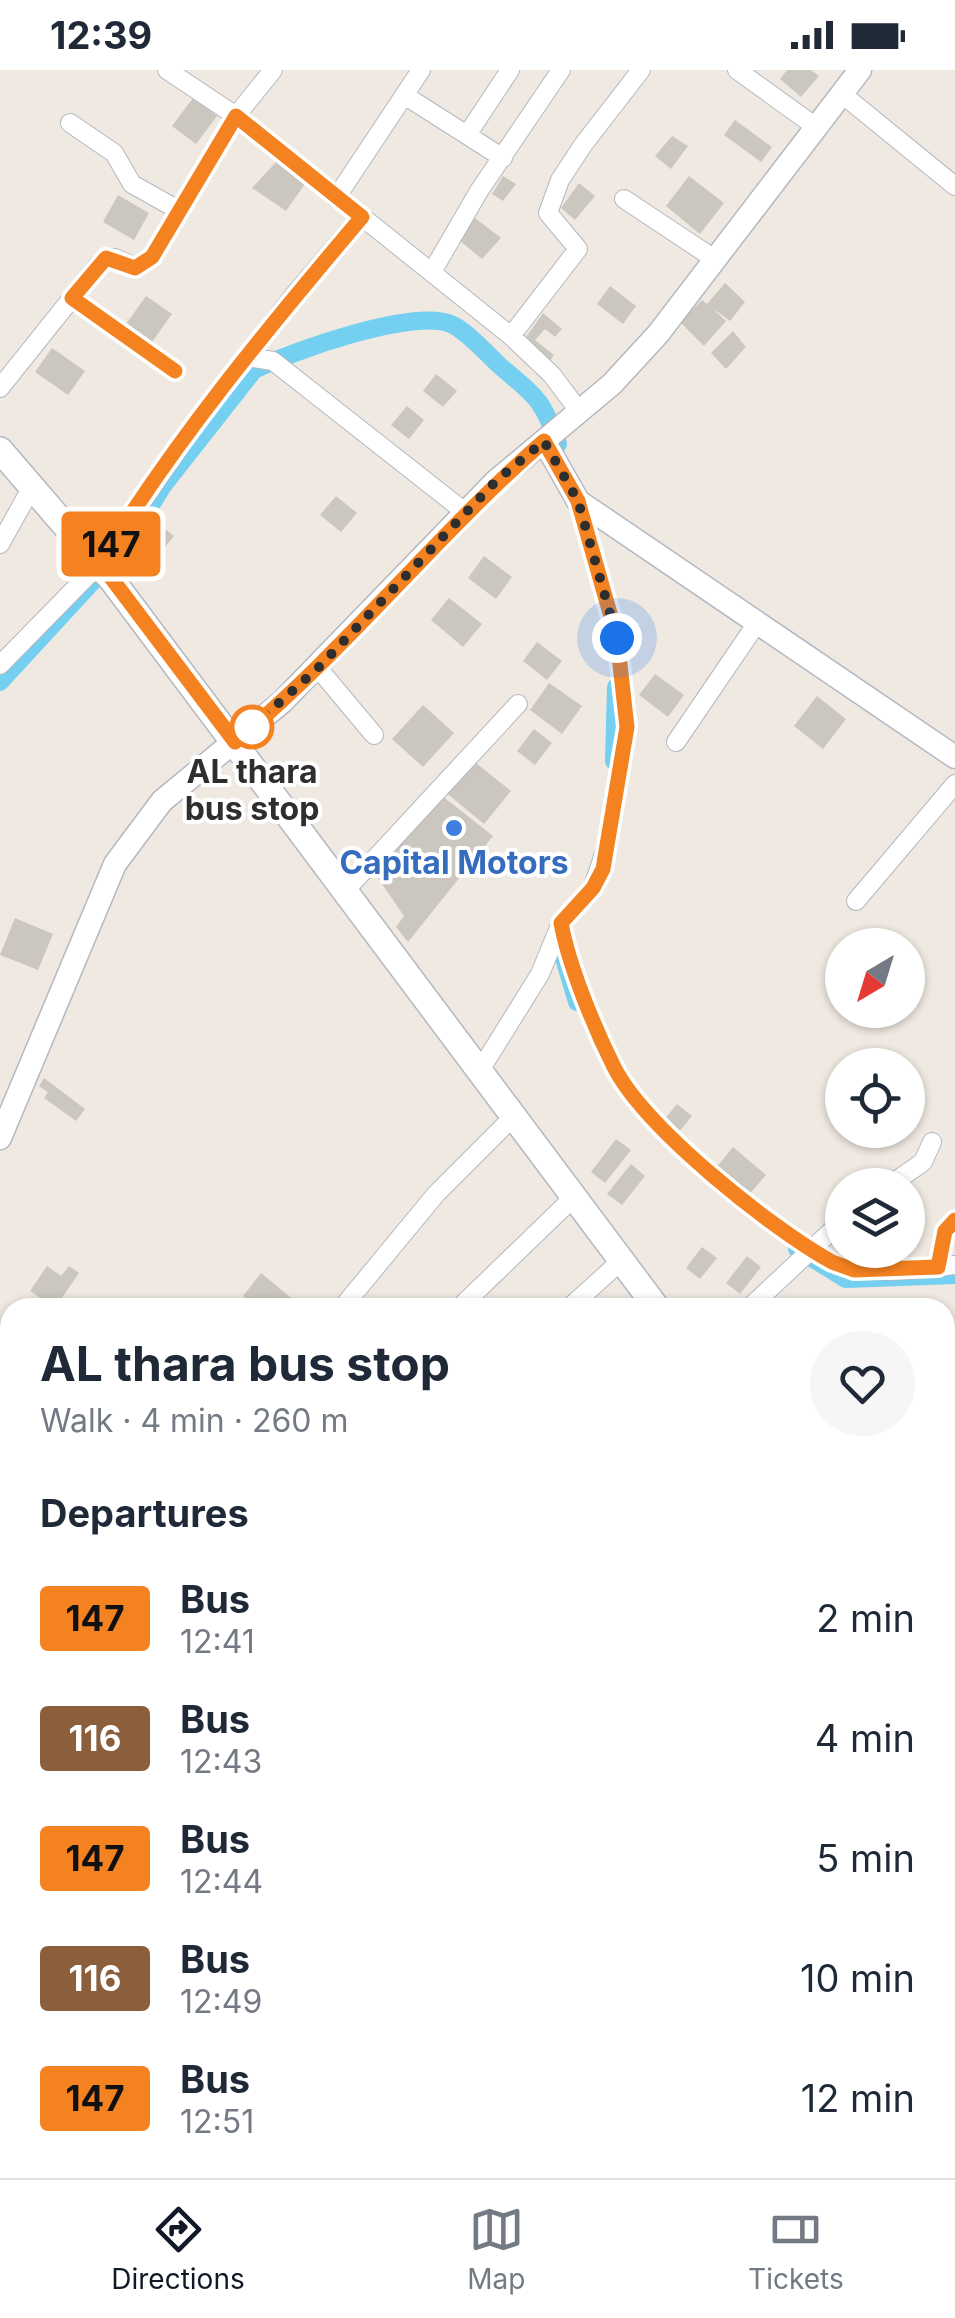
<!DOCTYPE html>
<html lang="en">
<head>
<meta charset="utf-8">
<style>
  :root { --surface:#fff; --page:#f6f6f7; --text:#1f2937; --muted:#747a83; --line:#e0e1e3; --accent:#111827 }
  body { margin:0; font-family:Inter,sans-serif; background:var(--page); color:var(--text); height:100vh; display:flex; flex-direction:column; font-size:38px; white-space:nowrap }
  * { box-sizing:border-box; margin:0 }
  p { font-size:32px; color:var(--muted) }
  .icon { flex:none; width:55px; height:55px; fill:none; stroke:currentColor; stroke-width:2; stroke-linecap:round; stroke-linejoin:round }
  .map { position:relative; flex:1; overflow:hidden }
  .details { position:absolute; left:0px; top:1228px; width:955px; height:882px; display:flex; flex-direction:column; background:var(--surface); border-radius:30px 30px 0 0; box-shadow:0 2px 8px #0004 }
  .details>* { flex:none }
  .badge { padding:0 20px; border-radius:8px; font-size:35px; line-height:65px }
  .needle { width:65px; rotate:218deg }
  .buttons { position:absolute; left:825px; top:858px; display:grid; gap:20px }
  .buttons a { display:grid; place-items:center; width:100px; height:100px; border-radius:50%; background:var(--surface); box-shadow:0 2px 8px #0004; font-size:50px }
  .you { position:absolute; width:50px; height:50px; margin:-25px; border:8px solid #fff; border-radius:50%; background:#1a73e8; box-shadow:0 0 0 15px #1a73e833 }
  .map>.badge { position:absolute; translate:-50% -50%; box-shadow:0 0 0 5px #fff }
  h2 { padding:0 40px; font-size:38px; line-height:90px }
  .round { display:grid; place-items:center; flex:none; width:105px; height:105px; border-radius:52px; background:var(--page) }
  .overview { display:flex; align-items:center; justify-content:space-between; height:170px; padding:0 40px }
  h1 { font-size:48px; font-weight:700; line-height:75px }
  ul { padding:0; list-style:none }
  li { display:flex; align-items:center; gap:30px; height:120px; padding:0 40px }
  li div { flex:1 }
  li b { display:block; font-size:38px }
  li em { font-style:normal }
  li .badge { min-width:110px; font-weight:700; text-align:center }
  .status { display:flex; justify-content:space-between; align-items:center; height:70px; padding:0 50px; background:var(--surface); direction:ltr }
  .status svg { height:28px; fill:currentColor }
  .menu { display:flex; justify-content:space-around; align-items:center; height:140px; border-top:2px solid var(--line); background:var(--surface); font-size:28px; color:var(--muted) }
  .menu a { display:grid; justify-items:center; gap:5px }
  .menu .active { color:var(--accent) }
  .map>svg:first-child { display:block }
  .education { fill:#f0e6d1 }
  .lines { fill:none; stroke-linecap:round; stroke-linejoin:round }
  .canal { stroke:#75cff0; stroke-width:18 }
  .building { fill:#cbc7bf }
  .minor-casing { stroke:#b4b7c1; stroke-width:20 }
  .tertiary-casing { stroke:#b4b7c1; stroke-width:25 }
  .secondary-casing { stroke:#b4b7c1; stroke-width:28 }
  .minor { stroke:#fff; stroke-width:18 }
  .tertiary { stroke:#fff; stroke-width:22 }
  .secondary { stroke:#fff; stroke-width:25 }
  .line-casing { stroke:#fff; stroke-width:22 }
  .line { stroke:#f58220; stroke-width:15 }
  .walk { stroke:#2e2e2e; stroke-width:10; stroke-dasharray:0 18 }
  .stop-dot { fill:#fff; stroke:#f58220; stroke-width:5 }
  .shop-dot { fill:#3f7fe0; stroke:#fff; stroke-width:4 }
  .labels { text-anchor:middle; stroke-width:8; stroke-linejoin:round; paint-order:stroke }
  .stop-label { font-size:32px; font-weight:bold; fill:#2e2e2e; stroke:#fff }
  .shop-label { font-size:32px; font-weight:bold; fill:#366cbe; stroke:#fff }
</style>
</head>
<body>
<div class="status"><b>12:39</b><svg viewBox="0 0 49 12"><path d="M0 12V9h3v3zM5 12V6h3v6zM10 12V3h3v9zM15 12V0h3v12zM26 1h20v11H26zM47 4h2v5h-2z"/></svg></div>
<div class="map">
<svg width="955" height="2108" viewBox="0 0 955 2108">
  <rect width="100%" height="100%" fill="#efe9e1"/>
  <path class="education" d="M0,1636L10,1644V1899L0,1893Z"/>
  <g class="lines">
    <path class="canal" d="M0,612L129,472L162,417L254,300C290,282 418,236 453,255C470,264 486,283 500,296C535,326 543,329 558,374
      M614,691L616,617
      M559,871L577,932
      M797,1179L846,1209L955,1205"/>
  </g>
  <path class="building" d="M787,0H811L819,6L801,27L780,9Z
    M193,28L217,46L196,74L172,56Z
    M735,50L772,77L761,92L724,65Z
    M672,66L688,76L671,99L655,86Z
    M277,91L305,114L286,141L252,118Z
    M503,106L516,114L503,131L492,124Z
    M689,106L724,133L700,164L666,136Z
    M579,113L595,126L575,150L561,138Z
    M118,125L149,143L134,170L103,152Z
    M475,148L501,168L482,189L460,171Z
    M725,213L745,232L730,251L712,238L726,251L704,276L680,252L702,230L707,234Z
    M610,216L636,236L623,254L597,234Z
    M146,226L172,244L152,272L126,254Z
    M543,243L562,259L555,267L545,259L535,270L554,285L550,291L524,270Z
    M733,261L746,277L726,299L711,283Z
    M52,278L85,301L68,325L35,302Z
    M436,304L457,321L443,337L423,321Z
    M407,336L424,350L409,369L391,355Z
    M336,426L357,443L341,462L320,445Z
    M160,455L174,466L146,501L132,489Z
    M484,486L512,507L496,529L468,508Z
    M449,528L482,554L463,577L431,550Z
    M537,572L562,591L547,610L523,591Z
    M655,604L684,625L668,647L639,625Z
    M549,613L582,636L562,664L530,640Z
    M817,626L846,649L823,679L794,656Z
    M423,635L454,663L423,697L392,669Z
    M534,659L552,673L535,695L517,681Z
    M471,689L511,721L484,754L444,721Z
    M441,725L493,766L408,872L396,857L404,846L375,804Z
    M15,848L53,864L38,900L0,885Z
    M44,1008L85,1039L76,1051L44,1028L48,1022L39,1016Z
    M677,1034L692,1046L679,1062L664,1050Z
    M616,1069L631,1080L605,1113L591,1102Z
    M733,1077L766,1105L748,1126L715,1099Z
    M631,1094L645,1106L622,1135L607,1124Z
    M702,1177L717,1188L700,1209L686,1198Z
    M747,1186L761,1197L740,1224L726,1213Z
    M47,1196L61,1206L69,1196L79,1203L55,1238L30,1221Z
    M261,1203L294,1230L287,1238H257L243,1226Z
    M0,1530L10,1538L0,1556Z
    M948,1544L955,1567L945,1573V1546Z
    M953,1577L955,1587L945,1593V1581Z
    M0,1737L10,1741V1879L0,1871Z
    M945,1954L955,1966L945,1978Z
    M945,2022L955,2034L951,2052L945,2045Z"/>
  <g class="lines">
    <defs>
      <path id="minor" d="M167,0L236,46L273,0
        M737,0L816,57
        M842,24L955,116
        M404,25L503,88
        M70,53L114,83L132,114L180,141
        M467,65L510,0
        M336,128L421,0
        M624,129L713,188
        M432,202L479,121L561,0
        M72,229L175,301
        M511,266L578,179L548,143L560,110L583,75L641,0
        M247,287L273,291L465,442
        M0,318L99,194L115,188L135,197L151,187L236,46L511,266L552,305L579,341
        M0,474L32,417
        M0,595L100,493L193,357L294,225L361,147
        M318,598L374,665
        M676,672L757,553
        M344,822L518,634
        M856,831L955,714
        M561,853C570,896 594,957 614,997C645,1058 772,1158 832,1192C872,1206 913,1200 955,1195
        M479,1002L540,904L561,853L593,817L608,772L627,657L617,568L578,431
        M890,1115L923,1092L932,1072
        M938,1197L945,1161L955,1150
        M342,1238L436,1124L513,1047
        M459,1238L575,1126
        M569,1238L622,1190
        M749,1238L842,1151
        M0,1283L10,1288
        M0,1391L10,1396
        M945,1438L955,1430
        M0,1577L10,1584
        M945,1765L955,1758
        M0,1898L10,1905
        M945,2003L955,1996
        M0,2012L10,2020
        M112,2100L122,2108
        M460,2100L467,2108
        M765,2100L771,2108
        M314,2108L323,2100
        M534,2108L544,2100
        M799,2108L810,2100"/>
      <path id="tertiary" d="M544,371L578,431L955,687
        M0,1068L115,794L162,731L282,632L496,411L612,314L658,264L860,0"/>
      <path id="secondary" d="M0,380L112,510L657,1238
        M945,1626L955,1642"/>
    </defs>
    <use href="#minor" class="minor-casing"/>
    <use href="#tertiary" class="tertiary-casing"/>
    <use href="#secondary" class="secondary-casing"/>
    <use href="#minor" class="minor"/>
    <use href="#tertiary" class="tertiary"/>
    <use href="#secondary" class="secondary"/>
  </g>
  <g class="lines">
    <defs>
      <path id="line" d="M175,301L72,228L106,188L135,198L152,187L236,46L362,147C268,258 175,370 100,493L235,672C346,580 435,466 544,371L578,431L617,568L627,657L603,799L593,818L561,853C569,896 594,957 614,997C645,1058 772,1159 832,1192L854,1200L938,1197L945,1161L955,1150"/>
    </defs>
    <use href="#line" class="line-casing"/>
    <use href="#line" class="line"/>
    <path class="walk" d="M252,657L318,598L496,411L544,371L578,431L617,568"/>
  </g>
  <circle class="stop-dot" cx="252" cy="657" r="20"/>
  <circle class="shop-dot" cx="454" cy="758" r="10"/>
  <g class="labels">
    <g class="stop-label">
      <text x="252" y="713">AL thara<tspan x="252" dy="37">bus stop</tspan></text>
    </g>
    <g class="shop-label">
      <text x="454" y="804">Capital Motors</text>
    </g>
  </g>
</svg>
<div class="buttons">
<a><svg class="needle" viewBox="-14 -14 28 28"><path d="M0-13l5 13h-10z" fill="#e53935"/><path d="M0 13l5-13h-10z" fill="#747a83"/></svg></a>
<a><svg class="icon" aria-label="locate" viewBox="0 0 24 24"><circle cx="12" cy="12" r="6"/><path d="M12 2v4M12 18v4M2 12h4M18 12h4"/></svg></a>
<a><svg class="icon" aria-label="layers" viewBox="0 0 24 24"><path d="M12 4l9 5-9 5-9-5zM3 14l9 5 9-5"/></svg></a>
</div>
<div class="you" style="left:617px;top:568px"></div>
<b class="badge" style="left:111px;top:474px;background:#f58220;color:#111">147</b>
<section class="details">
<div class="overview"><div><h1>AL thara bus stop</h1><p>Walk · 4 min · 260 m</p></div><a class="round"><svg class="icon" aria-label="heart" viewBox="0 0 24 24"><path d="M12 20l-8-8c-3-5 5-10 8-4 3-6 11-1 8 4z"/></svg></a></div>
<h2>Departures</h2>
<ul>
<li><span class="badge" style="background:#f58220;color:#111">147</span><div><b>Bus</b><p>12:41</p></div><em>2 min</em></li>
<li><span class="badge" style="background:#8b5e3c;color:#fff">116</span><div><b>Bus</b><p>12:43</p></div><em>4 min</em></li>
<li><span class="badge" style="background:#f58220;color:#111">147</span><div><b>Bus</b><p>12:44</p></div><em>5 min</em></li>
<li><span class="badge" style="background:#8b5e3c;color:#fff">116</span><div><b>Bus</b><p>12:49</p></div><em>10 min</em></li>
<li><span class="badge" style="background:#f58220;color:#111">147</span><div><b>Bus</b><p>12:51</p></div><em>12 min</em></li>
</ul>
</section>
</div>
<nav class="menu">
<a class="active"><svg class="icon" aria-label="directions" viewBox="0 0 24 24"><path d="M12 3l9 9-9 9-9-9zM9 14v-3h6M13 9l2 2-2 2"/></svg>Directions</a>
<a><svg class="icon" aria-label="map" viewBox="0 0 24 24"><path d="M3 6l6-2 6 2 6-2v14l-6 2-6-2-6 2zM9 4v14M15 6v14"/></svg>Map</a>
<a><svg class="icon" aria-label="tickets" viewBox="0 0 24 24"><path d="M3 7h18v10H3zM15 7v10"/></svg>Tickets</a>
</nav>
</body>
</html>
